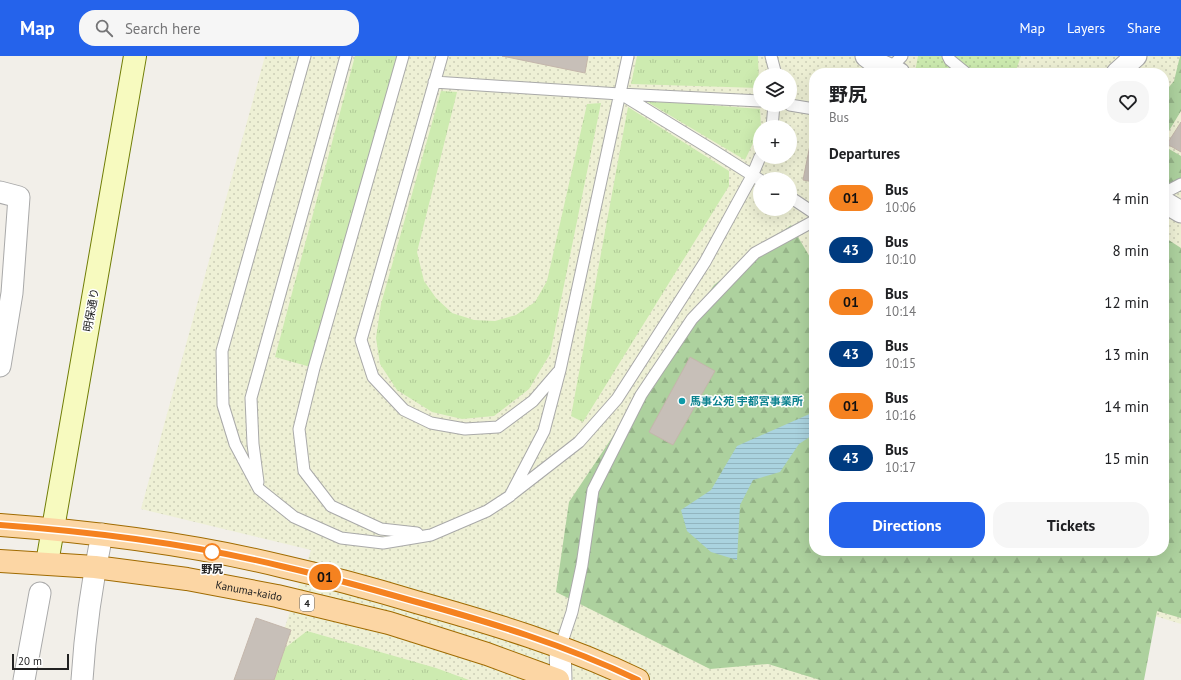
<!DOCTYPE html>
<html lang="en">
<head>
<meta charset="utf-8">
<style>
  :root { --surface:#fff; --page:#f6f6f6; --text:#202124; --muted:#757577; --accent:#2563eb }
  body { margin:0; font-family:"PT Sans","Noto Sans JP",sans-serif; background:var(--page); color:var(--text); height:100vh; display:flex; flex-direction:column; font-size:15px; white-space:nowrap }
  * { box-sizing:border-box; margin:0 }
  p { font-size:13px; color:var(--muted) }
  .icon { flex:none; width:22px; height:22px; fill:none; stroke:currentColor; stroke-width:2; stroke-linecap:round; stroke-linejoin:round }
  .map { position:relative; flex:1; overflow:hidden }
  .details { position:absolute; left:809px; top:12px; width:360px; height:488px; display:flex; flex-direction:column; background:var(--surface); border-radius:16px; box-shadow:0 4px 16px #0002 }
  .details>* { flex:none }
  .badge { padding:0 8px; border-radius:13px; font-size:14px; line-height:26px }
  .tools { position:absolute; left:753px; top:12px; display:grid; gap:8px }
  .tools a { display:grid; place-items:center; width:44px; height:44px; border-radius:50%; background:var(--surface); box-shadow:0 4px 16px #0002; font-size:20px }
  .scale { position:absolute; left:12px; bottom:10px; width:57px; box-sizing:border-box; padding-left:4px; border:2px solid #222; border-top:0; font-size:11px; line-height:14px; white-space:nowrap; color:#222; -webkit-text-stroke:3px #fff; paint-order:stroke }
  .map>.badge { position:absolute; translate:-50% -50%; box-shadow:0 0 0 2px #fff }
  h2 { padding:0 20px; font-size:15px; line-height:36px }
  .round { display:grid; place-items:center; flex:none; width:42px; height:42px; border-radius:16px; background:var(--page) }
  .head { display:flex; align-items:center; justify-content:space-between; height:68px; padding:0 20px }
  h1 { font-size:19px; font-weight:700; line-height:30px }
  .cta { display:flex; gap:8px; margin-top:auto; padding:8px 20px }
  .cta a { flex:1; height:46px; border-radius:16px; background:var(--accent); color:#fff; font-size:16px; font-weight:700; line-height:46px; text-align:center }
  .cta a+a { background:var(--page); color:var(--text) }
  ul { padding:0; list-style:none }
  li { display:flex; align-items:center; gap:12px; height:52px; padding:0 20px }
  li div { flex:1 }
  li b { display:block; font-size:15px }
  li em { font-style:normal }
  li .badge { min-width:44px; font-weight:700; text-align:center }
  header { display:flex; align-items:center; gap:24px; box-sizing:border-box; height:56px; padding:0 20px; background:var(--accent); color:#fff }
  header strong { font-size:19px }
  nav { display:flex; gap:22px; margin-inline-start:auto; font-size:14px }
  .search { width:280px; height:36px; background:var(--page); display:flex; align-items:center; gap:10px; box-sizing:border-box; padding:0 14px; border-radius:16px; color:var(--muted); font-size:15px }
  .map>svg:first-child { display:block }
  .farmland { fill:url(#farmland-dots); fill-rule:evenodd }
  .grass { fill:url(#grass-tufts) }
  .forest { fill:url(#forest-firs) }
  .garden { fill:url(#garden-dots) }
  .water { fill:url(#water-rules) }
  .building { fill:#c7bfb8; stroke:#c4b6ab }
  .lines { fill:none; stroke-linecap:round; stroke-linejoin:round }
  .lane-casing { stroke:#a9a9a9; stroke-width:13 }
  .street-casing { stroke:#a9a9a9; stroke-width:23 }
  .secondary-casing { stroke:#707d05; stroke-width:24 }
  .primary-casing { stroke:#a06b00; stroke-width:24 }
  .lane { stroke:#fff; stroke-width:11 }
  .street { stroke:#fff; stroke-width:21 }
  .secondary { stroke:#f7fabf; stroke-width:22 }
  .primary { stroke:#fcd6a4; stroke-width:22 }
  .line-casing { stroke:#fff; stroke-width:9 }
  .line { stroke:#f58220; stroke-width:6 }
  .culture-dot { fill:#0f9aa8; stroke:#fff; stroke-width:1.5 }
  .stop-dot { fill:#fff; stroke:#f58220; stroke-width:2 }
  .labels { text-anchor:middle; stroke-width:3; stroke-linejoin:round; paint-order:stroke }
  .shield { fill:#fff; stroke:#646464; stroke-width:1 }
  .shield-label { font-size:10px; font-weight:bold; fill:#222 }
  .street-label { font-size:11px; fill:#222; stroke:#fff }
  .culture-label { font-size:11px; font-weight:bold; fill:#0d838f; stroke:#fff; text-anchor:start }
  .stop-label { font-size:11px; font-weight:bold; fill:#222; stroke:#fff }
</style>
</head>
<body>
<header>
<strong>Map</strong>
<div class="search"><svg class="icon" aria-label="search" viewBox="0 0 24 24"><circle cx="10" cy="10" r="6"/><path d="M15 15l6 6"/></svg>Search here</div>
<nav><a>Map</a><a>Layers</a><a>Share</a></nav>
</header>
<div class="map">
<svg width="1181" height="624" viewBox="0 0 1181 624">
  <defs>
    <pattern id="farmland-dots" width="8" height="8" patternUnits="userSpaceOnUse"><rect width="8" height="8" fill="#eef0d5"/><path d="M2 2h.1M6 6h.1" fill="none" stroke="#ccceb7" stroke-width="1.8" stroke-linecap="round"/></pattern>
    <pattern id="grass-tufts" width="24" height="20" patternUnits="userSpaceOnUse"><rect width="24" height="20" fill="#cdebb0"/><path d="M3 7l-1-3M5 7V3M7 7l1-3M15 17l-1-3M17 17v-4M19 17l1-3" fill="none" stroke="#b0c997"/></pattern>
    <pattern id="forest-firs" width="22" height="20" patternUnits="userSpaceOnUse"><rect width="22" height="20" fill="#add19e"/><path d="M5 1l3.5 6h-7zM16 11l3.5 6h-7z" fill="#95b388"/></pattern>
    <pattern id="garden-dots" width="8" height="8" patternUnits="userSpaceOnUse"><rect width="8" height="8" fill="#cdebb0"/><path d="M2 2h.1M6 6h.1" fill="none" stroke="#b0c997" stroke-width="1.8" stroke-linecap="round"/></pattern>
    <pattern id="water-rules" width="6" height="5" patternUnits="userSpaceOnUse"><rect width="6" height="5" fill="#aad3df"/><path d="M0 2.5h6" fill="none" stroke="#92b5bf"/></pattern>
  </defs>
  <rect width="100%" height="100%" fill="#f2efe9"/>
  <path class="farmland" d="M265,0H1181V568L1149,558L1140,624H267L311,494L141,453ZM814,17H1164V495H814ZM760,19H790V49H760ZM760,71H790V101H760ZM760,123H790V153H760Z"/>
  <path class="grass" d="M355,0H398L314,312L275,301Z
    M637,0H758L759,32L631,28Z
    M441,35L457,36L417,196L424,225L436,242L452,257L474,264L495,265L516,259L535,246L547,225L587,48L601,47L550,298L529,333L494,360L462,363L432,356L397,334L380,308L376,282L381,248Z
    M644,44L760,53L761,70L745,104Z
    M628,51L729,115V130L583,366L571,360Z
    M307,575L436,612L469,624H274L285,592Z"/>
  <path class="forest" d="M1180,0H1181V55L1164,83V37L1174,25Z
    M1164,90L1181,100V136L1164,125Z
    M791,169L814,208V495H1164V181L1181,192V562L1157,555L1144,624H820L768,608L710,613L556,536L569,446L714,229Z"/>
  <path class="garden" d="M918,0H1021L1015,17H917L915,16Z"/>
  <path class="water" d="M814,356V378L799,388L780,416L753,424L740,449L737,504L711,496L687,475L681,454L711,434L737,390Z"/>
  <path class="building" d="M502,0H588L585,17Z
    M1181,66V96L1167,88Z
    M813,74H814V126L803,124Z
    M690,301L715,315L673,389L649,376Z
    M256,562L291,574L274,624H234Z"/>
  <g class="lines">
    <defs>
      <path id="lane" d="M305,0L222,295L223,349L235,388L259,433L294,461L341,482L383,487L431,479L487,455L510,440L544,375L560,314L628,0
        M403,0L314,312L299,373L304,415L331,450L381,473L417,477
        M442,0L361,284L373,321L404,354L431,367L465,373L498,371L533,345L558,316
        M771,0L776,19
        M948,0L950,4L966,17
        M888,15L902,0
        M434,26L620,38L760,45
        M621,38L714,95L760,124
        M790,49L814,53
        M772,71L774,49
        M1164,137L1181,128
        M790,141L814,157
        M258,426L253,388L251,342L346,0
        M512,438L579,386L617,343L705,206L752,120L760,101
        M560,592L572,556L582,509L593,434L641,339L692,263L755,197L814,165"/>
      <path id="street" d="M866,0L874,6L899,17
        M1117,17L1136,0
        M0,136L19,141L12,237L0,310
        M1164,146L1181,156
        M560,592L561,624
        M24,624L40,537
        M82,624C85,575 92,526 102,478"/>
      <path id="secondary" d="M47,507L135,0"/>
      <g id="primary">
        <path d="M0,469C95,476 192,488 285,511C329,521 373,533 416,546C491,567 568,590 638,624"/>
        <path id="s1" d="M0,505L95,511L187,523L277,540L389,567L487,598L558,624"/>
      </g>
    </defs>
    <use href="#lane" class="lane-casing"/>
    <use href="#street" class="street-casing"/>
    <use href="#secondary" class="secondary-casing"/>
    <use href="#primary" class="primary-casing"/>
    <use href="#lane" class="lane"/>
    <use href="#street" class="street"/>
    <use href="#secondary" class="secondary"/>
    <use href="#primary" class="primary"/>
  </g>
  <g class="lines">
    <defs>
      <path id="line" d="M0,469C96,476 192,488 285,511C328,521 371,533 413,545C489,566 566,589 638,624"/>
    </defs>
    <use href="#line" class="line-casing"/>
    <use href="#line" class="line"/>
  </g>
  <circle class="culture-dot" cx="682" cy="345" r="4"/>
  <circle class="stop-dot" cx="212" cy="496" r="8"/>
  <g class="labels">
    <rect class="shield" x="300" y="539" width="14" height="16" rx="3"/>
    <g class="shield-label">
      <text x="307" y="551">4</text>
    </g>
    <g class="street-label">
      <text transform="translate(91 254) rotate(-80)" y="4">明保通り</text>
      <text dy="4" stroke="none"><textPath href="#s1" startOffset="251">Kanuma-kaido</textPath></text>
    </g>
    <g class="culture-label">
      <text x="690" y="349">馬事公苑 宇都宮事業所</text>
    </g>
    <g class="stop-label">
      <text x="212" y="517">野尻</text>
    </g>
  </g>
</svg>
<div class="tools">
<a><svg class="icon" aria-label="layers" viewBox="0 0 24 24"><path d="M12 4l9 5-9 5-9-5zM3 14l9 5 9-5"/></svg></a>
<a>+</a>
<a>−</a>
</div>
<div class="scale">20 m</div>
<b class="badge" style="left:325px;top:521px;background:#f58220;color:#111">01</b>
<section class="details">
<div class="head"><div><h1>野尻</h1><p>Bus</p></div><a class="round"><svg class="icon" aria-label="heart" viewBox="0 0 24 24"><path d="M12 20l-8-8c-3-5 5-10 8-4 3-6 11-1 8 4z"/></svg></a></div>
<h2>Departures</h2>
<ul>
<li><span class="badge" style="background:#f58220;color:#111">01</span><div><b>Bus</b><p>10:06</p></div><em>4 min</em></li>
<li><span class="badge" style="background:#003b80;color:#fff">43</span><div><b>Bus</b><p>10:10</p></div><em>8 min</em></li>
<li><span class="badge" style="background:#f58220;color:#111">01</span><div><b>Bus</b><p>10:14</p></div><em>12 min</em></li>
<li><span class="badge" style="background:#003b80;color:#fff">43</span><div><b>Bus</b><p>10:15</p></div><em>13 min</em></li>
<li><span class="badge" style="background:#f58220;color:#111">01</span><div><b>Bus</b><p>10:16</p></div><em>14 min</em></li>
<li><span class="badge" style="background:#003b80;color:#fff">43</span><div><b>Bus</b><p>10:17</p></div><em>15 min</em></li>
</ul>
<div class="cta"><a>Directions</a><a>Tickets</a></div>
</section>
</div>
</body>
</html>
